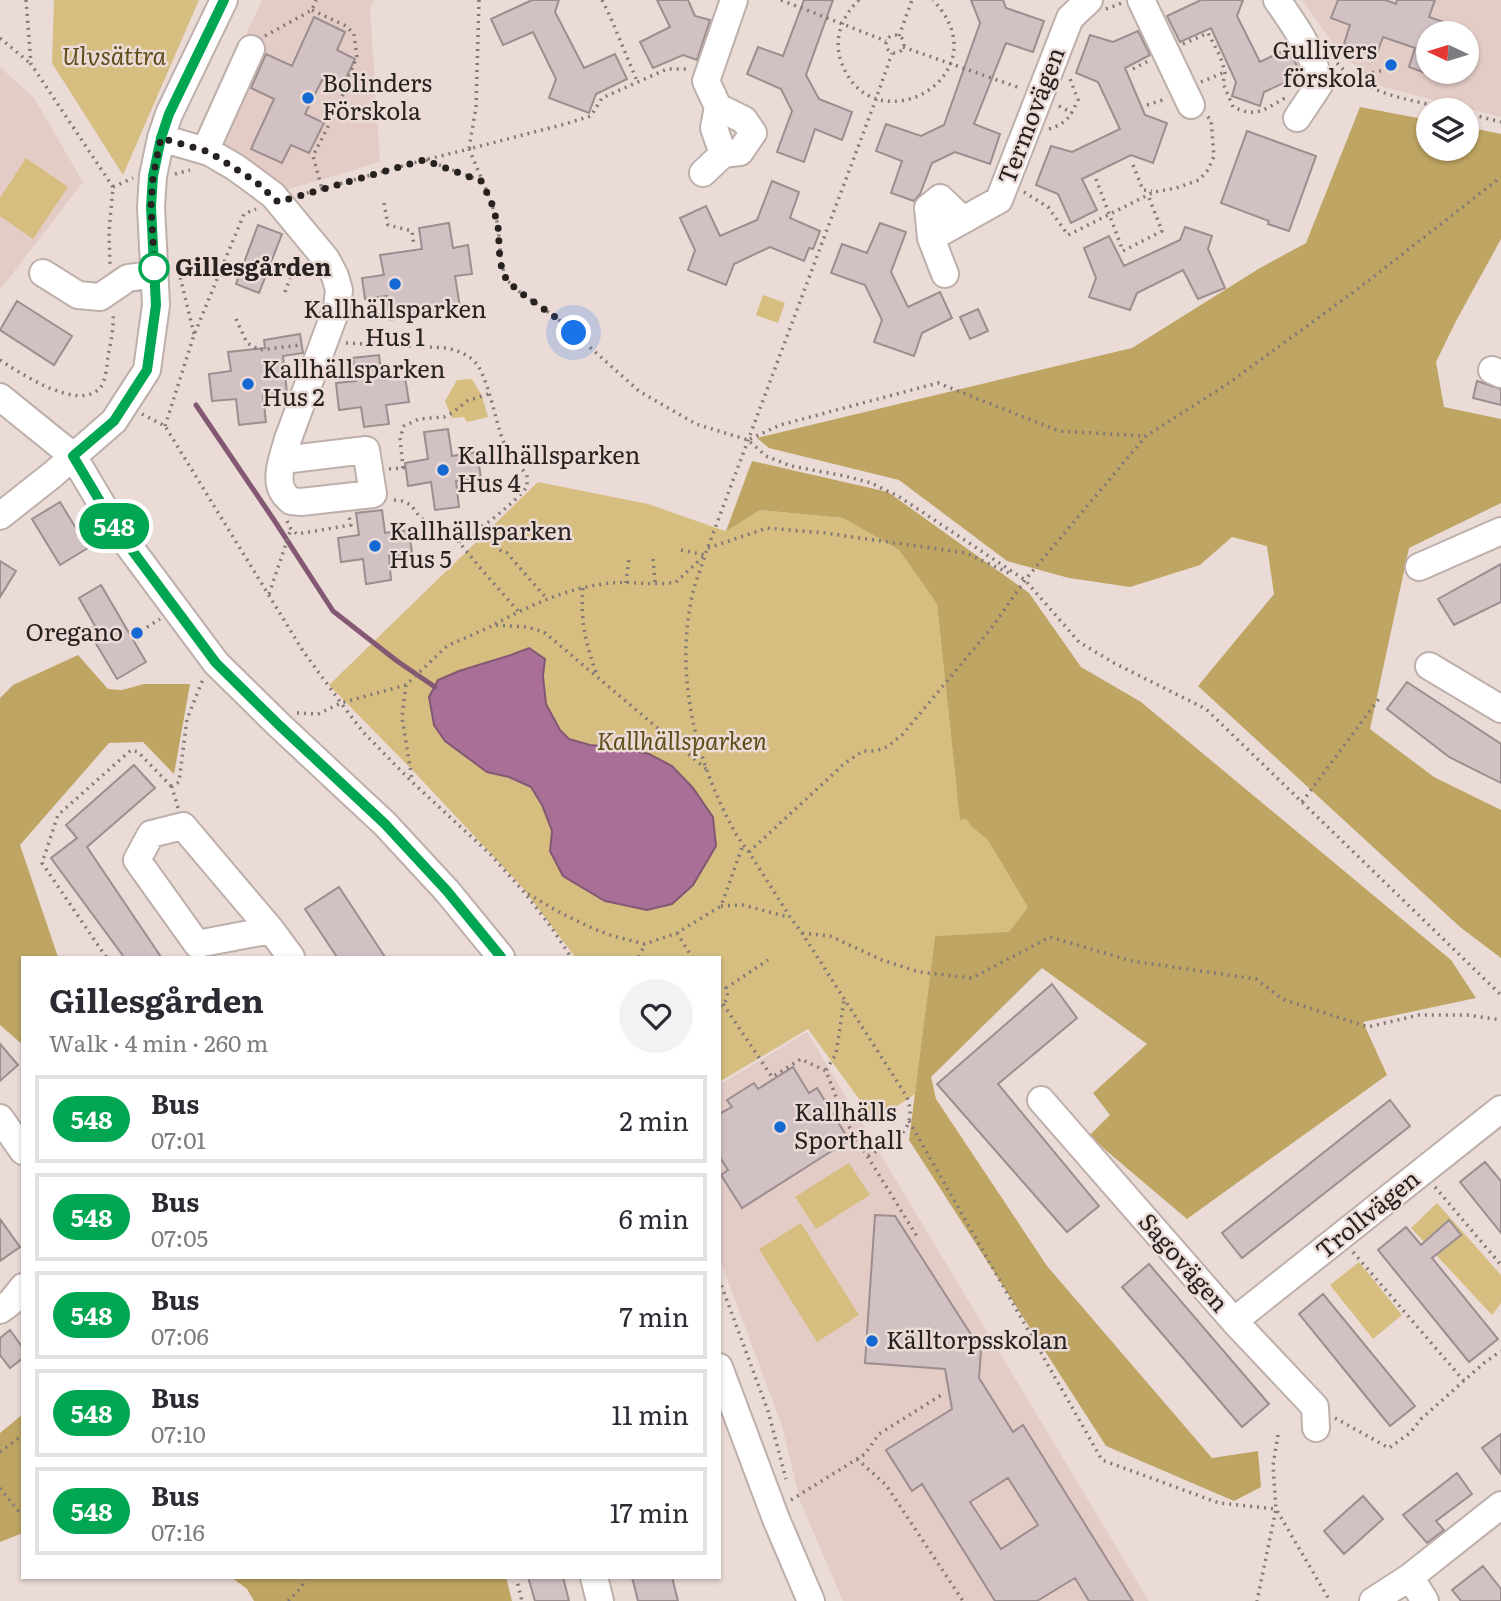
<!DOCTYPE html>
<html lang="en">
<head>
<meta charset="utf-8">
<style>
  :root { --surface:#fff; --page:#f2f2f3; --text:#2b2b33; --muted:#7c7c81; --line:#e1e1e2 }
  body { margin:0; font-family:Literata,serif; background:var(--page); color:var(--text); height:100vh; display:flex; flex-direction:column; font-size:26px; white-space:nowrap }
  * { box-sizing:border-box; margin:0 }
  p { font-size:23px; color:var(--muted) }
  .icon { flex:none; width:38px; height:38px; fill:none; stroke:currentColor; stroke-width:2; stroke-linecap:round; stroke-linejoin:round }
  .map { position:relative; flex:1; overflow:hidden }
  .details { position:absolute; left:21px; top:956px; width:700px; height:623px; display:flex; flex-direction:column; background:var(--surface); border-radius:0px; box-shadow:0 2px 5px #0004 }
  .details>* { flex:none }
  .badge { padding:0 14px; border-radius:23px; font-size:24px; line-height:46px }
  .needle { width:46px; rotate:274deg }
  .buttons { position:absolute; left:1416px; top:21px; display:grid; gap:14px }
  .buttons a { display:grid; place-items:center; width:63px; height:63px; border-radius:50%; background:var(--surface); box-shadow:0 2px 5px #0004; font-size:35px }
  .you { position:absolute; width:35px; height:35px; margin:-18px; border:5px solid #fff; border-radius:50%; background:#1a73e8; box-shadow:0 0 0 10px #1a73e833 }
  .map>.badge { position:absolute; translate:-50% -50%; box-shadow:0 0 0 4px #fff }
  .round { display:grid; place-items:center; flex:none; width:74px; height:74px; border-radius:37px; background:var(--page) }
  .summary { display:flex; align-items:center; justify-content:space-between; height:119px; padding:0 28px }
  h1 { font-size:33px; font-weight:700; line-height:52px }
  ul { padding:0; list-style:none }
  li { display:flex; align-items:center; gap:21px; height:88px; margin:0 14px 10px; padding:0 14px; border:4px solid var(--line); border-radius:0px }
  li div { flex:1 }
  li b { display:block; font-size:26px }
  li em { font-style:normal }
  li .badge { min-width:77px; font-weight:700; text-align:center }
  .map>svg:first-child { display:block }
  .built { fill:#e4ccc6; fill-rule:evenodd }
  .green { fill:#d6be81 }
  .forest { fill:#bea563 }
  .water { fill:#a96f96; stroke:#825873; stroke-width:2 }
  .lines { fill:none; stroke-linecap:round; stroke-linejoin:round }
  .stream { stroke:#825873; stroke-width:5 }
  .building { fill:#d1c1c3; stroke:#9c8d8f; stroke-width:2; fill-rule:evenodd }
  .minor-casing { stroke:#beafab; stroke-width:30 }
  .path { stroke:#837976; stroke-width:3.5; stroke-dasharray:2 5; stroke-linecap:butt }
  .minor { stroke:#fff; stroke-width:26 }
  .line-casing { stroke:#fff; stroke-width:16 }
  .line { stroke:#00a651; stroke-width:10 }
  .walk { stroke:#272120; stroke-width:7; stroke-dasharray:0 12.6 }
  .poi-dot { fill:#1469d3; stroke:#ebdbd7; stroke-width:2.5 }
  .stop-dot { fill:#fff; stroke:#00a651; stroke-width:3.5 }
  .labels { text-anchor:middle; stroke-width:5; stroke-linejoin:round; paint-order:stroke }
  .poi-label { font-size:24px; fill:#272120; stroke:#ebdbd7; text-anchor:start }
  .park-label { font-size:24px; font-style:italic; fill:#5f4d1a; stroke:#ebdbd7 }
  .street-label { font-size:24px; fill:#272120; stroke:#ebdbd7 }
  .stop-label { font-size:24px; font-weight:bold; fill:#272120; stroke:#ebdbd7; text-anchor:start }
</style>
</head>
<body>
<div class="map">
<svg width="1501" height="1601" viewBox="0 0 1501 1601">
  <rect width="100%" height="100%" fill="#ebdbd7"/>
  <path class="built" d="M262,0H374L370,8L380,162L286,190L220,143L241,45Z
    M1302,0H1501V117L1368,83L1367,73L1343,57ZM1428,33H1466V72H1428Z
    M0,67L34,98L83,182L0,290Z
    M807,1032L1149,1601H843L800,1501L782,1426L719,1257V1085Z"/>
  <path class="green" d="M54,0H199L123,175L52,63Z
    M26,158L68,187L33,239L0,216V198Z
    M763,295L785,303L778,323L756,315Z
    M472,379L482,396L488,417L467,422L464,417L452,418L445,401L457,380Z
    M538,482L648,504L725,531L760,510L843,518L899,550L937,604L956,781L966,817L990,839L1029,907L1007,935L1002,933L935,936L915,1094L875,1121L808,1029L719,1082V957H575L522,887L418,776L329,685Z
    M849,1163L870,1195L816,1229L795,1197Z
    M1437,1203L1501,1275V1303L1492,1315L1411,1228Z
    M801,1223L859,1315L817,1342L759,1249Z
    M1359,1262L1402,1315L1373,1339L1330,1285Z"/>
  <path class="forest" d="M1360,107L1428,120V149H1466L1467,127L1501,134V239L1456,321L1436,362L1444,407L1501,419V503L1409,548L1370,729L1434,777L1501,810V958L1460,927L1198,686L1274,594L1267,546L1232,537L1200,565L1130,587L1069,578L1007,561L899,480L769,448L757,438L1132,348L1260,268L1306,243Z
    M752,461L888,492L1029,593L1081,667L1141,702L1451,960L1476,998L1363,1022L1387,1075L1187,1219L1089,1136L1110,1115L1093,1093L1147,1044L1042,968L931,1077L936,1099L1047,1266L1212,1458L1258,1451L1261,1487L1234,1501L1106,1446L909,1140L935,936L1009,932L1028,907L988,840L971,826L966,818L960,820L937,604L899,550L843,518L760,510L726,531Z
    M78,655L108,689L122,690L144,684H190L174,774L143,742L109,743L20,845L58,957H23V1045L0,1025V698L13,685Z
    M23,1414V1533L0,1542V1433Z
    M231,1577H506L512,1601H254L247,1589Z"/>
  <path class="water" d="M529,648L545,659L543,676L546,704L560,730L569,739L590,745L622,748L649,754L672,766L693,788L713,817L716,846L693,885L672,904L647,910L605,901L563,876L550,851L552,831L542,805L531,787L509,777L487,772L445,741L434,725L429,697L438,680L459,671L511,655Z"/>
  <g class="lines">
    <path class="stream" d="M196,405L274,520L333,611L397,661L435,687"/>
  </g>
  <path class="building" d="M532,0H559L555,12L584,68L615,54L627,79L596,94L589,113L549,98L556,79L533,32L503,45L491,19Z
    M657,0H688L695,16L710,20L697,60L683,55L653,68L640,42L670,27Z
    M804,0H833L806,75L819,99L852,112L842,140L815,129L804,162L777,152L792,111L781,89L747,74L758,47L783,56Z
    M971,0H1003L1006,8L1044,21L1033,52L1006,43L974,124L1000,134L990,164L955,152L932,163L920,194L914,201L891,193L902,161L876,151L886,124L921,136L944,125L980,23Z
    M1201,0H1243L1237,16L1260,62L1289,48L1301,75L1264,92L1260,106L1232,96L1236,82L1211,28L1180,42L1167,16Z
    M1338,0H1385L1396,4L1397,0H1435L1429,17L1469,31V33H1428V74L1409,67L1415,48L1383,37L1376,56L1344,44L1350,25L1331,18Z
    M314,17L345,32L337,50L355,59L341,89L322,80L305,114L324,123L309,153L291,145L282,163L251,149L274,99L251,88L266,54L292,66Z
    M1138,31L1150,55L1125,68L1145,115L1167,123L1153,163L1131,155L1082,179L1097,210L1071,223L1058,194L1036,185L1051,146L1072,152L1120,129L1098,82L1076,73L1090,35L1113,42Z
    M1247,131L1316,156L1289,231L1268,224L1269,221L1221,203Z
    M772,181L799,192L790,218L820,231L813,249L809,248L804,261L770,247L734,264L726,285L688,270L695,250L680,218L706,206L720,236L757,220Z
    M449,223L453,248L468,245L472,274L455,276L460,307L412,314V316L390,320L387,296L365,299L362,278L384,275L380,255L422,249L419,228Z
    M880,223L906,232L891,272L908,307L940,292L952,318L922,333L914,356L874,342L882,320L865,285L831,273L842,244L867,253Z
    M258,225L282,234L259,293L236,284Z
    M1185,227L1212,236L1208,249L1225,288L1198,299L1183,270L1137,293L1130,310L1089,297L1096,278L1084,248L1109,236L1124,266L1180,240Z
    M17,301L72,336L54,365L0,330Z
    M978,309L988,331L970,339L960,317Z
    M300,334L303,353L283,356L287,393L263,396L266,422L239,425L236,399L212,401L209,374L231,371L228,352L265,348L264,340Z
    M379,355L382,380L405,377L409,402L386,405L389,424L364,427L361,407L339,410L336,383L356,381L353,358Z
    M1477,381L1501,389V405L1473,398Z
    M448,429L452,456L477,452L481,478L456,481L459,507L435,510L431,482L408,486L405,463L428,459L424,432Z
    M60,502L88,548L60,565L32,519Z
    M382,510L385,533L409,530L412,553L389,556L391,580L366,584L363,559L341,562L338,538L359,535L356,513Z
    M0,561L16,571L0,597Z
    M1501,564V602L1454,625L1438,599Z
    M101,585L146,662L117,679L88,630L95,626L79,598Z
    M1407,682L1501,744V783L1449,757L1387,709Z
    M134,765L155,788L87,847L161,957H124L51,858L77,838L66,825Z
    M339,887L385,957H337L305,909Z
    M1052,984L1077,1018L998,1084L1099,1206L1067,1232L937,1084Z
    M0,1044L18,1065L0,1081Z
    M793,1067L809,1093L817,1088L849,1140L742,1208L721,1175L728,1170L719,1156V1114L732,1107L727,1100L754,1083L758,1089Z
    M1390,1100L1410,1126L1242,1258L1222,1233Z
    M1485,1162L1501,1181V1233L1460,1182Z
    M875,1215L895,1216L981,1350L979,1378L1013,1432L1023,1425L1133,1601H1089L1075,1578L1037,1601H995L922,1484L912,1491L886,1450L952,1409L945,1369L865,1363ZM1008,1478L1038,1525L1001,1549L970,1502Z
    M0,1219L20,1247L0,1261Z
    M1449,1220L1461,1235L1432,1258L1498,1339L1469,1362L1378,1250L1406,1227L1421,1245Z
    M1149,1264L1269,1404L1242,1427L1122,1287Z
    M1323,1294L1415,1406L1390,1426L1299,1314Z
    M10,1330L23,1348V1358L10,1368L0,1355V1338Z
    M1501,1434V1474L1482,1448Z
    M1457,1473L1472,1494L1436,1521L1444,1530L1427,1543L1403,1515Z
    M1363,1496L1383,1519L1344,1554L1324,1531Z
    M1483,1566L1501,1589V1601H1461L1452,1590Z
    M528,1577H563L569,1601H535Z
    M632,1577H672L678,1601H638Z"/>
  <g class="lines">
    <defs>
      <path id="minor" d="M1141,0L1191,105
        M1277,0C1295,26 1315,53 1319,85L1297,118
        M718,107L744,120L753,133L740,152L723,154L714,128L718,107L706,81L734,0
        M161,138L209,152L235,167L273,195L326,259L335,276L339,290L337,307L288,439C284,454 274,478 283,492C285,496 288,498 291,501L301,502L373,494L366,450L283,460
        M205,151L251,49
        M703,173L723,154
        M931,238L928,208L940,198L963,220
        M43,273L78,295L100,297L128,278L155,274
        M945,274L931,238L999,200L1070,18L1089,0
        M1492,370L1501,374
        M0,397L73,456L117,530L216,663L280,726L385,824L447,891L501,957
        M0,516L52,475L114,421L147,370L156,305L151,207L153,176L161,138L169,114L224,0
        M1419,567L1501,531
        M1429,666L1501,709
        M271,930L197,944L137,860L151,834L183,826L271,930L291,957
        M1041,1100L1234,1321L1315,1407L1316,1428
        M0,1118L23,1151
        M0,1310L11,1302L23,1287
        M1234,1321L1501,1109
        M719,1367L776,1519L811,1601
        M594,1577L600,1601
        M1410,1577L1425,1601
        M1373,1601L1410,1577L1501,1505"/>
    </defs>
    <use href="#minor" class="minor-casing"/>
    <path class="path" d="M26,0L31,64L113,187L109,231L110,267
      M479,0L476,107L469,149L565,124L591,116L602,98L667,69H688
      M602,0L610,16L637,81
      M781,0L886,41
      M859,0C843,15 834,36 840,58C868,151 1006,77 933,0
      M1106,9L1122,3
      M312,10L346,26L354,34L357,57L347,80L341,101L313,156L322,189
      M886 44a9 9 0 1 1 18 0a9 9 0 1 1-18 0Z
      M265,36L312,10L316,0
      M899,36L912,0
      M0,38L31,64
      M1183,44L1208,33L1220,56L1225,72L1223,83L1233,107C1257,118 1263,110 1285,98
      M903,47L1020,88
      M1337,63C1366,96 1414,100 1454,110
      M1133,69L1148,61
      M1338,80L1390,69
      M1201,82L1225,72
      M1147,105L1166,99
      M1059,106L1072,113
      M1466,113L1501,122
      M1049,129C1067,123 1070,117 1078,100L1069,76
      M426,160L481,181
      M1133,165L1143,190L1152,191
      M175,174L190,170
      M1096,179L1123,251L1162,231L1148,195
      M113,187L133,178
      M1024,192L1048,207L1068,235L1154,192L1176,188L1199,180L1208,170L1214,156L1211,120L1207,116
      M300,195L424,160L469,149L491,201L498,225L501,262L506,279L517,290L558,319L639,391L696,424L748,440L766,456L791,466L845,476L871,483L898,496L1025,580L1079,642L1114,663L1206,709L1501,995
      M384,203L388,225L412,231L414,246
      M177,264L194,334
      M285,292L298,256
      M236,319L247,343L259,350L300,345
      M346,343L448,348C457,351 465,353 473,360C488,373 495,422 504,443C510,455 518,464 527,475V487C508,509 484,526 459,542
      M0,360C20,373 78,412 100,388C106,381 107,365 108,356C111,341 114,327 113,313
      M142,414L165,426L303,651L341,703L363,732L412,782L490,854L524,892L551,927L571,957
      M165,426L194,335L244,214L256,209
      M750,439L780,425L938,383L1059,431L1146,436
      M389,469L403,468L400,438L404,426L419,419L444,417L452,413L467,401L488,394
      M394,500L402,501L411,505L419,516L427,523L459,542L482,570L518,611
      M287,521L291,529L297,534L351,525L349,516
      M482,528L501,551L507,553L547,599
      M708,548L767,528L825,533L966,553L1013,575
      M681,550L705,555
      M653,559L655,583
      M626,583L629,559
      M583,588C580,621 586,645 597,675
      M269,594L291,529
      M495,624C531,605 569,587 611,583C632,581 655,586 676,582L703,557
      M141,631L160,619
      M406,685L402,717L412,780
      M297,713L318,714L341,703L406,685L447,646L494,625L527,627L544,632L706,769
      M1302,802L1381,696
      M178,808L172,787L179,782L187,719L203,679
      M749,852L845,763L863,751H875L887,747L902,735L993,626L1025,580L1146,436L1229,383L1359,288L1501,177
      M528,894L561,913L592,928L613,936L645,944L677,933L721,906L743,845
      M721,906L743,905L788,917
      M677,933L692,957
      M802,933L830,936L882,960L919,972L972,978L1050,937L1132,961L1256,979L1282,999L1368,1027L1419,1015H1467L1501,1020
      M106,957L42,863L58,815L131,750L138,752L172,787
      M639,957L645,944
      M719,983L726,988C729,996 727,1003 719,1006
      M726,988L768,960
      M723,1004L772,1077L801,1059L826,1071L845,1120L918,1238
      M826,1070L836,1054L844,1001
      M909,1121L1102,1460L1219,1503L1276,1509L1257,1601
      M868,1156C893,1142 919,1131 907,1097L802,933L790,917L749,852C734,835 724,811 715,791C689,729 678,663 692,596C695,582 701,569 705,555L876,99L892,53
      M1435,1187L1501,1265
      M1353,1252L1464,1381
      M719,1279L768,1411L786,1479
      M1335,1418L1389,1448L1410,1433L1421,1419L1484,1363L1501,1351
      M1278,1435L1273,1465L1276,1509L1330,1601
      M0,1452L23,1435
      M857,1459L886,1485L963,1601
      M0,1488L23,1517
      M791,1500L865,1454L879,1434L943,1394
      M516,1577L522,1601
      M288,1601L300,1589L307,1577"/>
    <use href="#minor" class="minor"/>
  </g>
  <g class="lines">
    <defs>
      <path id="line" d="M224,0L169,114L161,138L153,176L151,207L156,305L147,370L114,421L73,456L117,530L216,663L280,726L385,824L447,891L501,957"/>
    </defs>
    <use href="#line" class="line-casing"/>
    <use href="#line" class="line"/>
    <path class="walk" d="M154,268L155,274L151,207L153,176L161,138L209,152L255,181L278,202L424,160L481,181L491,201L498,225L500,262L506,279L517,290L558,319L574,333"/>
  </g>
  <g class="poi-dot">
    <circle cx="1391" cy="65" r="7"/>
    <circle cx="308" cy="98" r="7"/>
    <circle cx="395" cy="284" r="7"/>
    <circle cx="248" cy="384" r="7"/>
    <circle cx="443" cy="470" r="7"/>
    <circle cx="375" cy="546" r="7"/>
    <circle cx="137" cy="633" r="7"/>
    <circle cx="780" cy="1127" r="7"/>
    <circle cx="872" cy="1341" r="7"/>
  </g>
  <circle class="stop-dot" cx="154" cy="268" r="14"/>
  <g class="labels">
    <g class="poi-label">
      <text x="1377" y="59" text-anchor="end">Gullivers<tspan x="1377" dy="28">förskola</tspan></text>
      <text x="322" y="92">Bolinders<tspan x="322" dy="28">Förskola</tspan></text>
      <text x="395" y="318" text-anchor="middle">Kallhällsparken<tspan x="395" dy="28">Hus 1</tspan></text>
      <text x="262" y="378">Kallhällsparken<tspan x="262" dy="28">Hus 2</tspan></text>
      <text x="457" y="464">Kallhällsparken<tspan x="457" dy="28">Hus 4</tspan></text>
      <text x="389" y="540">Kallhällsparken<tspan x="389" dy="28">Hus 5</tspan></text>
      <text x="123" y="641" text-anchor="end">Oregano</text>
      <text x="794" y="1121">Kallhälls<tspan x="794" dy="28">Sporthall</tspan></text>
      <text x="886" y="1349">Källtorpsskolan</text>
    </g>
    <g class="park-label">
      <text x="114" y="65">Ulvsättra</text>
      <text x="682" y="750">Kallhällsparken</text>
    </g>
    <g class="street-label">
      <text transform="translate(1032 116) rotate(-69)" y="8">Termovägen</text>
      <text transform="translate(1368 1215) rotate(-39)" y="8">Trollvägen</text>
      <text transform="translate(1183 1263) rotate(49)" y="8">Sagovägen</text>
    </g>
    <g class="stop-label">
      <text x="175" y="276">Gillesgården</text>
    </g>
  </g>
</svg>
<div class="buttons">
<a><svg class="needle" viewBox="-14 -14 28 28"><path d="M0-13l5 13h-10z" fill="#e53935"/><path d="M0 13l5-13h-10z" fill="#7c7c81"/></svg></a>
<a><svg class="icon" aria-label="layers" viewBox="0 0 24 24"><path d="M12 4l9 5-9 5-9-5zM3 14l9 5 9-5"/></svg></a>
</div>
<div class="you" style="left:574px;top:333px"></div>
<b class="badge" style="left:114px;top:526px;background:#00a651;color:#fff">548</b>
<section class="details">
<div class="summary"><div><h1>Gillesgården</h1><p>Walk · 4 min · 260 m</p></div><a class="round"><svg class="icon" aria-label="heart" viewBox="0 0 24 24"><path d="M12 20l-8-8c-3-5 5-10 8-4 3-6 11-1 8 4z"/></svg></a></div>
<ul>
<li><span class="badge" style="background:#00a651;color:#fff">548</span><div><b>Bus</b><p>07:01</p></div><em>2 min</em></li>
<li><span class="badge" style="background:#00a651;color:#fff">548</span><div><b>Bus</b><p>07:05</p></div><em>6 min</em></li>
<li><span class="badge" style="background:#00a651;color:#fff">548</span><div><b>Bus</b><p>07:06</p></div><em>7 min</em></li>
<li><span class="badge" style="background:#00a651;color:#fff">548</span><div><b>Bus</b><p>07:10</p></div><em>11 min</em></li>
<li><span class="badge" style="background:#00a651;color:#fff">548</span><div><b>Bus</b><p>07:16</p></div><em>17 min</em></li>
</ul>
</section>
</div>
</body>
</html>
